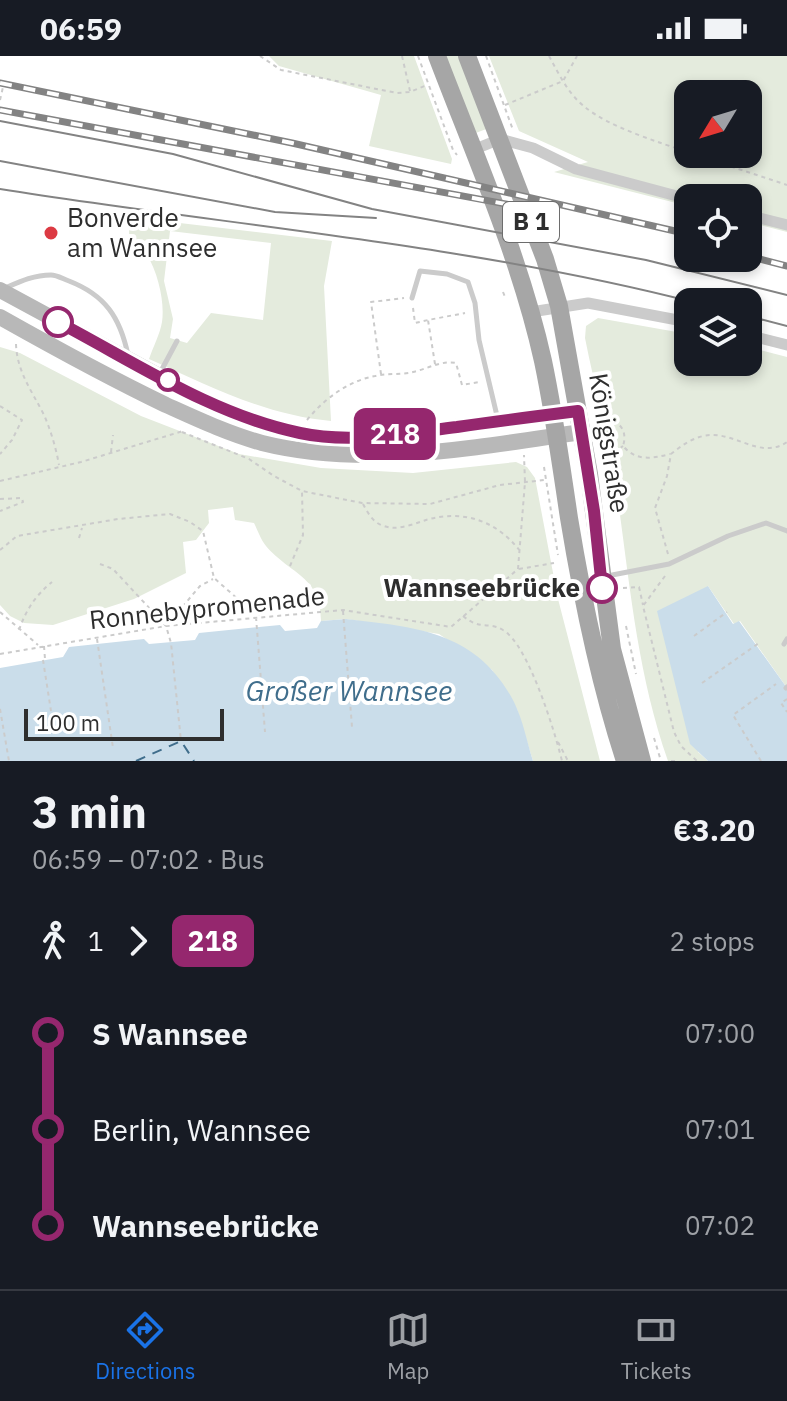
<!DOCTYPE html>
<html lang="en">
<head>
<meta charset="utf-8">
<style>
  :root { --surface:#171b24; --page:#20242c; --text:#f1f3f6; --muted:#9ea1a6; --line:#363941; --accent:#1a73e8 }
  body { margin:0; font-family:"IBM Plex Sans",sans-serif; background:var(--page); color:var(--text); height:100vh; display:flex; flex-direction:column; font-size:30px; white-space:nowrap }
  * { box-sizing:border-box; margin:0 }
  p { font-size:26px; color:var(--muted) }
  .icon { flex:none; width:44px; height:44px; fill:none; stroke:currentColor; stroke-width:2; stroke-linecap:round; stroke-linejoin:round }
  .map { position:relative; height:705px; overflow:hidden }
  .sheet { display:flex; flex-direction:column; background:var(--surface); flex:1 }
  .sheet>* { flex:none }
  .badge { padding:0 16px; border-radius:12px; font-size:28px; line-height:52px }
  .needle { width:52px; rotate:232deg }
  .fabs { position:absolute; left:674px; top:24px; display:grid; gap:16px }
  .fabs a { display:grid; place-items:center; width:88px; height:88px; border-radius:16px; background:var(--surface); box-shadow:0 4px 12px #0003; font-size:40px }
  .scale { position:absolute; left:24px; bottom:20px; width:200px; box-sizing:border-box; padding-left:8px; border:4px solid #2e2e2e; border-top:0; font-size:22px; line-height:28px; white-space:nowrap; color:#2e2e2e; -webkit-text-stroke:6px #fff; paint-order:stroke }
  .map>.badge { position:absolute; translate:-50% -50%; box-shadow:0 0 0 4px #fff }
  .legs { display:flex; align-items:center; gap:12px; height:88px; padding:0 32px; font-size:26px }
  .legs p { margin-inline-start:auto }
  .overview { display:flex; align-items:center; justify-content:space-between; height:136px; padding:0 32px }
  h1 { font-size:44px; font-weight:700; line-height:60px }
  ul { padding:0 32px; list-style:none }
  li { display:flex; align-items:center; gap:28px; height:96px; font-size:30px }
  li i { display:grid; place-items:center; width:12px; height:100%; margin:0 10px; background:currentColor }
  li i::after { content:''; width:20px; height:20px; margin:-10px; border:6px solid; border-radius:50%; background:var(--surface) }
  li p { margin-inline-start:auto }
  li:first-child i { background:linear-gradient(#0000 50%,currentColor 0) }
  li:last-child i { background:linear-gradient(currentColor 50%,#0000 0) }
  .status { display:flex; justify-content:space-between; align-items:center; height:56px; padding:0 40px; background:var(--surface); direction:ltr }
  .status svg { height:22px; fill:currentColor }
  .menu { display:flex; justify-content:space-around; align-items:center; height:112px; border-top:2px solid var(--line); background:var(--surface); font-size:22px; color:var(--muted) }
  .menu a { display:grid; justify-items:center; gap:4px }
  .menu .active { color:var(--accent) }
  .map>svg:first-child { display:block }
  .green { fill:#e4ebdd; fill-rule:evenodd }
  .water { fill:#caddea }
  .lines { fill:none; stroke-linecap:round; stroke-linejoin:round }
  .ferry { stroke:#406e8c; stroke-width:2; stroke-dasharray:10 8; stroke-linecap:butt }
  .path { stroke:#cbcbcb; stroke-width:2; stroke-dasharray:4 4; stroke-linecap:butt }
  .service { stroke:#cbcbcb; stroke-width:5 }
  .minor { stroke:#cbcbcb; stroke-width:11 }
  .secondary { stroke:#b8b8b8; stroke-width:16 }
  .primary { stroke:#a6a6a6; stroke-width:18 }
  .tram { stroke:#838383; stroke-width:2 }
  .rail-casing { stroke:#838383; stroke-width:7 }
  .rail { stroke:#fff; stroke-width:4; stroke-dasharray:12; stroke-linecap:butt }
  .line-1-casing { stroke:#fff; stroke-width:18 }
  .line-1 { stroke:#95276e; stroke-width:12 }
  .poi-dot { fill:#dc3a43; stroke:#fff; stroke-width:3 }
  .stop-1-dot { fill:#fff; stroke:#95276e; stroke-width:4 }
  .labels { text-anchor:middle; stroke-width:8; stroke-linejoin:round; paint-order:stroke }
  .shield { fill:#fff; stroke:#6d6d6d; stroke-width:2 }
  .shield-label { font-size:24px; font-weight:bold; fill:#2e2e2e }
  .poi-label { font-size:26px; fill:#2e2e2e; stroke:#fff; text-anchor:start }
  .street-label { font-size:26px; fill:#2e2e2e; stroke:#fff }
  .stop-label { font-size:26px; font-weight:bold; fill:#2e2e2e; stroke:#fff; text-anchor:end }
  .water-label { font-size:28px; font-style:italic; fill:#406e8c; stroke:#fff }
</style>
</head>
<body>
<div class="status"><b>06:59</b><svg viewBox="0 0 49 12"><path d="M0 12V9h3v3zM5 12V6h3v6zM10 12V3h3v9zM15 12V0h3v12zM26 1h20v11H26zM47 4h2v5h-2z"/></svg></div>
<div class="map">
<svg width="787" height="705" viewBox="0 0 787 705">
  <rect width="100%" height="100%" fill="#fff"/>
  <path class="green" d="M269,0H414L452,103L451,108L369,90L381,39L279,10Z
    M443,0H461L489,72L473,78Z
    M489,0H787V176L748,166V142H688V150L554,116L588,106L519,75ZM688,38H748V98H688Z
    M129,161L332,185L324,230L331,365C265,359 209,330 149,303C153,291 160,278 162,266C166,239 152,193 129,178ZM170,175L271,187L263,264L211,257L187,287L170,282L173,263L164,225Z
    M598,262L688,278V306H748V291L787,301V632L740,565L734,568L708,530L698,696L708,705H668C637,616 630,529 617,437C610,385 595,333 585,282L586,270Z
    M0,291L20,297L141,360L239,398L321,412L413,417L516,406L527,411L535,422L558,543L600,705H533L517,653L492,614L439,578L346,563L321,565C321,520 291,519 266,490C261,484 258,475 254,467L235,464L233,451L208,454L209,467L196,484L183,486L186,517L134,543L53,569L24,567L10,560L0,549Z"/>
  <path class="water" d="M708,530L733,568L739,565L787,632V705H708L690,688L657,555Z
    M346,563C417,571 478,576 514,646C523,664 527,686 533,705H0V612L63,601L69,591L144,583L149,588L195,584L199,577L280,569L285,575L317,572L321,565Z"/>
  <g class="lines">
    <path class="ferry" d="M136,705L181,685L194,705"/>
    <path class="path" d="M260,0L281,14L397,37L410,36L427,29
      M402,0L410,35
      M418,0L453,94L457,99
      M486,0L513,74
      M549,0C559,18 568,38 585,51C607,70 660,87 688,96
      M0,44L3,31
      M505,49L563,25L577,0
      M693,98L787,129
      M503,236L505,241
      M413,252L415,267L428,264
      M16,288C17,316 32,335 44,359C51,375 56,392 59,409
      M435,308L428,264L465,257
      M381,318L371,246L404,242
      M0,350L22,364L12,384L0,398
      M598,361C615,362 629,371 623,390C636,405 651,403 670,398
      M307,364C324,343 348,325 375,320C387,317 401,319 413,316C427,313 442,304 456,307L462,329L479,326
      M182,376L249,403L274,420L302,435L362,447L430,448L500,429L544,424
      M111,396L113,379
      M606,397L616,395L623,390
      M544,411L558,499
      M0,425L81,406L183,375
      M0,443L22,442L23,446L0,455
      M363,448C368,457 373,467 384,470C398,475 413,468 426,464C463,453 497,465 520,495
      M79,482L82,472
      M0,494L17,480L118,463L170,458L190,466L203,475L214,522L248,552L260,559
      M668,498L655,452L667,420L671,398C681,390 691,383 703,380C734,373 759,405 787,386
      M100,508L113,513L166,570L171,587L181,685
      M290,510L303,479L302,435
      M519,513L554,507
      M665,520L643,550L674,676L681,690L697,705
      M623,532L639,531L643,549
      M343,555L352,671
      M0,556L38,589
      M463,560C481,575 488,565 503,574C528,588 555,676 562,705
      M256,561L265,676
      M167,569L200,530L213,523
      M626,570L636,618
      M19,574C26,554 35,540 52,526
      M694,580L727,556
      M97,583L113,692
      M44,590L45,603
      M0,598L166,570L343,554L451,571L518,513L525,426L524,399
      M43,604L51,655
      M702,627L759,587
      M787,643L781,647L787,656
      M0,653L9,705
      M654,682L661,705
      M558,686L568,705
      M671,705H677
      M761,705L733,659L776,628"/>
    <path class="service" d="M3,233C19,226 33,219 51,219C57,219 63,223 69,225C105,239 120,261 128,299
      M412,242L420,215L447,218L468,226L475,247L479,284L498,364
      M161,315L177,285
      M607,520L669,508L728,480L766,467L787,475
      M784,588L787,583
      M786,632L787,631"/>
    <path class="minor" d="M473,94L500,83L533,92L576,113L688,143
      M748,159L787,169
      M531,256L588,247L688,266
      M748,279L787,289"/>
    <path class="secondary" d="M0,234L207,346L267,369L302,378L339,382L410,377L578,355
      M0,261C55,292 110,322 166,349C197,363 229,378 262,387C366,413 478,391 582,376"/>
    <path class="primary" d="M437,0C475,100 520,201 543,305C554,357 561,409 569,462C582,541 600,629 625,705
      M467,0L545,203L559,250L589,418L612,593L642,705"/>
    <path class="tram" d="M0,65L173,98L372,153L646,204L787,239
      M0,105L275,156L376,162
      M0,133C232,170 466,188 693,246
      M748,260L787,270"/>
    <defs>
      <path id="rail" d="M0,27L292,87L688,178
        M0,54L511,149
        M748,200L787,210"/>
    </defs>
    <use href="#rail" class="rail-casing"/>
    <use href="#rail" class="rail"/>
  </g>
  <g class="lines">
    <defs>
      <path id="line-1" d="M58,266C136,307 213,359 300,377C351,388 407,377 457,371C498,365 538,360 578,355L594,455L602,532"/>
    </defs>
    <use href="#line-1" class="line-1-casing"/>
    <use href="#line-1" class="line-1"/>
  </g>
  <circle class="poi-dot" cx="51" cy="177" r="8"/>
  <g class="stop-1-dot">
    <circle cx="58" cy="266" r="14"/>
    <circle cx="168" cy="324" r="10"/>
    <circle cx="602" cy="532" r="14"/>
  </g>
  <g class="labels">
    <rect class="shield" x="503" y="146" width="56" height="40" rx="6"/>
    <g class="shield-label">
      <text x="531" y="174">B 1</text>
    </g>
    <g class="poi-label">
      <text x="67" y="171">Bonverde<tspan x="67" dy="30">am Wannsee</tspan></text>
    </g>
    <g class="street-label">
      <text transform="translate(609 387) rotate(81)" y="9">Königstraße</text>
      <text transform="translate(207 552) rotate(-6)" y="9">Ronnebypromenade</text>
    </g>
    <g class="stop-label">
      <text x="580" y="541">Wannseebrücke</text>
    </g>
    <g class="water-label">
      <text x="349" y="645">Großer Wannsee</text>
    </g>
  </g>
</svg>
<div class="fabs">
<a><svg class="needle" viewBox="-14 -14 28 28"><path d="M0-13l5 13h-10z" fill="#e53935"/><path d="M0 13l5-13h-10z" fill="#9ea1a6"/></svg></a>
<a><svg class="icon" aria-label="locate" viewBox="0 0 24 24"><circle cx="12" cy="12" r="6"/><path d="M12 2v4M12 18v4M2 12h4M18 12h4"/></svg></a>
<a><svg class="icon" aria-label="layers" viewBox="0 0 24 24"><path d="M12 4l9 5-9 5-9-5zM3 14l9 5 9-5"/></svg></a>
</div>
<div class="scale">100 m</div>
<b class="badge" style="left:395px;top:378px;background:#95276e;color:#fff">218</b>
</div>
<section class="sheet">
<div class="overview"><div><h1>3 min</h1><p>06:59 – 07:02 · Bus</p></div><b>€3.20</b></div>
<div class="legs"><svg class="icon" aria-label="walk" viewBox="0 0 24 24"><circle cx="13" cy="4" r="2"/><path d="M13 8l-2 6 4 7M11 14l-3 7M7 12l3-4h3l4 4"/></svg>1<svg class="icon" aria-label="forward" viewBox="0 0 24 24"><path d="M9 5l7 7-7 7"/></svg><b class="badge" style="background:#95276e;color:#fff">218</b><p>2 stops</p></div>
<ul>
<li><i style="color:#95276e"></i><b>S Wannsee</b><p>07:00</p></li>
<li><i style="color:#95276e"></i><span>Berlin, Wannsee</span><p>07:01</p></li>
<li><i style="color:#95276e"></i><b>Wannseebrücke</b><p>07:02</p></li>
</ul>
</section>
<nav class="menu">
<a class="active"><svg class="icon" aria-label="directions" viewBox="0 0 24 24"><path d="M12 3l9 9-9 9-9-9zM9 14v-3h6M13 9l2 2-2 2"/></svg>Directions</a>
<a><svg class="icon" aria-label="map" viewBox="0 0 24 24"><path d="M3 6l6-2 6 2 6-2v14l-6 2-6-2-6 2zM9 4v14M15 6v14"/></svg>Map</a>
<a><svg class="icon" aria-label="tickets" viewBox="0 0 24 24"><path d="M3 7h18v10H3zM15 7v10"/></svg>Tickets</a>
</nav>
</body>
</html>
